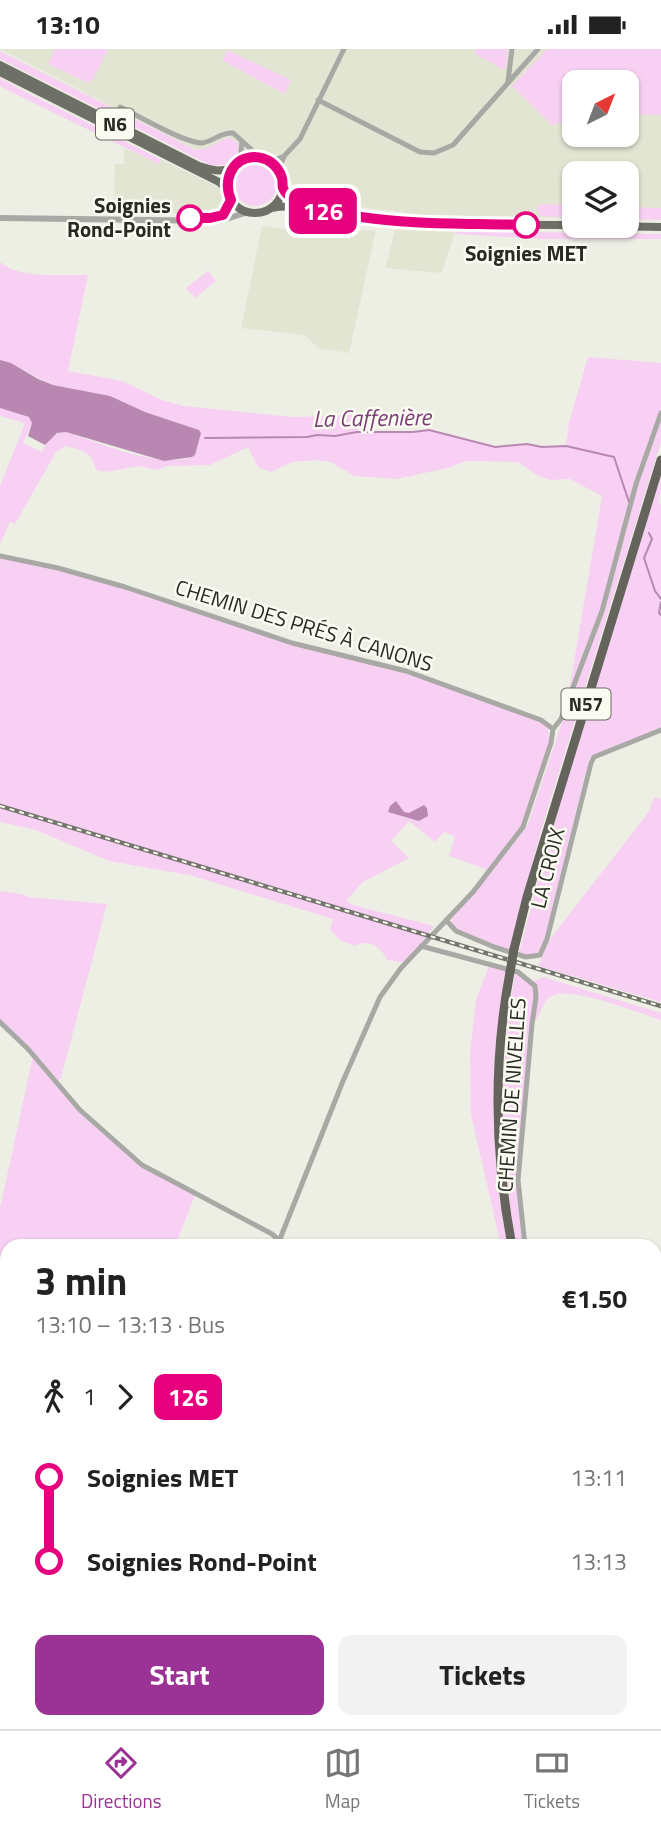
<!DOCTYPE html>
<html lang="en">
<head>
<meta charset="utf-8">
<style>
  :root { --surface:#fff; --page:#f2f2f2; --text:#222; --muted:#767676; --line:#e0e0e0; --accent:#9b3295 }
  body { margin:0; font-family:"Titillium Web",sans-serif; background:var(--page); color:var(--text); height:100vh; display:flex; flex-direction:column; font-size:26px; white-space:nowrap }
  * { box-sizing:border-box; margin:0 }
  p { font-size:23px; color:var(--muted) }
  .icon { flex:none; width:38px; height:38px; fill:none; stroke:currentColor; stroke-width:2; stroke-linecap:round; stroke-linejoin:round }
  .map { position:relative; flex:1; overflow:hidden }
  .drawer { position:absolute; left:0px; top:1190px; width:662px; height:490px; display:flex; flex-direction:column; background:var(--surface); border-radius:21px 21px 0 0; box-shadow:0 2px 5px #0004 }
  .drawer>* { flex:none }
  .badge { padding:0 14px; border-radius:10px; font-size:24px; line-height:46px }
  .needle { width:46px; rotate:42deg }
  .controls { position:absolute; left:562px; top:21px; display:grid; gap:14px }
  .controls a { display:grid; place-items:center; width:77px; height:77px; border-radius:14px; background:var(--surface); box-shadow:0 2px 5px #0004; font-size:35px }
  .map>.badge { position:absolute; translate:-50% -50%; box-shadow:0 0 0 4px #fff }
  .legs { display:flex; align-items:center; gap:10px; height:77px; padding:0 35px; font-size:23px }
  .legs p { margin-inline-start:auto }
  .summary { display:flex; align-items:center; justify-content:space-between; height:119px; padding:0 35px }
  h1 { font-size:38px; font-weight:700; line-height:52px }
  .action { display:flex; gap:14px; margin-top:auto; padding:14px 35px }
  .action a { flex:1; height:80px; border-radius:14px; background:var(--accent); color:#fff; font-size:28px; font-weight:700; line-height:80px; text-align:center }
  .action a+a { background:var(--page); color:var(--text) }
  ul { padding:0 35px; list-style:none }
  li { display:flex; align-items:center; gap:24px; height:84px; font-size:26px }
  li i { display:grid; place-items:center; width:10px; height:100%; margin:0 9px; background:currentColor }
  li i::after { content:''; width:18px; height:18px; margin:-9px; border:5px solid; border-radius:50%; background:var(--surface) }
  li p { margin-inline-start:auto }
  li:first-child i { background:linear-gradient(#0000 50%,currentColor 0) }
  li:last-child i { background:linear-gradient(currentColor 50%,#0000 0) }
  .status { display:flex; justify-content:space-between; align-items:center; height:49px; padding:0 35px; background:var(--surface); direction:ltr }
  .status svg { height:19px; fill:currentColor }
  .menu { display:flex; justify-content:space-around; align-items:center; height:98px; border-top:2px solid var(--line); background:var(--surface); font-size:19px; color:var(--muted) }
  .menu a { display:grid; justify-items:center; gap:4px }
  .menu .selected { color:var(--accent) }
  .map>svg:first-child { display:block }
  .built { fill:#e2e5d2; fill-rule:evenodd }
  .green { fill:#f8d0f3 }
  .water { fill:#b888b3 }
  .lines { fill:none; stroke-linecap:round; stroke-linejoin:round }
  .stream { stroke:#b888b3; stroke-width:2 }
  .minor { stroke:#a8a8a4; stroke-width:5 }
  .tertiary { stroke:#a8a8a4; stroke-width:6 }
  .primary { stroke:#6e6f67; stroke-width:8 }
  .trunk { stroke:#64645c; stroke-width:9 }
  .rail-casing { stroke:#74756e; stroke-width:4.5 }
  .rail { stroke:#fbfcf1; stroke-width:2; stroke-dasharray:5; stroke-linecap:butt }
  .trunk-bridge { stroke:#64645c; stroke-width:9 }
  .line-1-casing { stroke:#fff; stroke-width:16 }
  .line-1 { stroke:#e6007e; stroke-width:10 }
  .stop-1-dot { fill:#fff; stroke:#e6007e; stroke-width:3.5 }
  .labels { text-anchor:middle; stroke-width:5; stroke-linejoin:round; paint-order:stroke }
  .shield { fill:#fbfcf1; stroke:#686862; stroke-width:2 }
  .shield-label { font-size:19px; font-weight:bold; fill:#292925 }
  .stop-label { font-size:21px; font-weight:bold; fill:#292925; stroke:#fbfcf1; text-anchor:end }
  .street-label { font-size:21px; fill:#292925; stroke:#fbfcf1 }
  .water-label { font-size:23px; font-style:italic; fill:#7a3e75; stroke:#fbfcf1 }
</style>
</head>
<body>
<div class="status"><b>13:10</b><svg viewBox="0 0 49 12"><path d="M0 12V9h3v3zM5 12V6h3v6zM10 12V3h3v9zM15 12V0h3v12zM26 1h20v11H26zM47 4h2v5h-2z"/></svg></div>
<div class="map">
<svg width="661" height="1680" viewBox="0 0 661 1680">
  <rect width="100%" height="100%" fill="#edefe4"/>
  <path class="built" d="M0,0H661V171L627,170L626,124H574V169L423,166L344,156L303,146L295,140L279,106L259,104L236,109L240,103L208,99L196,101ZM574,33H626V86H574Z
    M124,99L159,115L162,111L220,139L225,146L224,156L218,163L114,165L115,115H124Z
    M262,177L300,182L376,181L349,304L318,299L305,286L241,279Z
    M396,178L455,182L442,224L385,219Z"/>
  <path class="green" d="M55,0H108L94,29L88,34L48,15Z
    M475,0H508L505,21L475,5Z
    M547,0H661V66L627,65L626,33H574V69L552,76L512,37Z
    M227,1L291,31L285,45L223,12Z
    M0,2L196,101L208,99L228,88L237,93L240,103C232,115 221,119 208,115L0,10Z
    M0,29L22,41L162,111L159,115L7,41L0,37Z
    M233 135a22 22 0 1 1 44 0a22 22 0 1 1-44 0Z
    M541,155L574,156V169L540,167L537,159Z
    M626,158L661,159V171L627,170Z
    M455,182L661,185V190H542L456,185Z
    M0,213C22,231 61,225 88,226L68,322L122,332L162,351L184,357L292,368L358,366V383H413L429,381L495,398L527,395L542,398L566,397L569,374L588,308L661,314V360L636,435L601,560L567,654L602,447L570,430L549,431L537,426L518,413L467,412L448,419L396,430L354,427L331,413L316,411L292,413L271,423L258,418L248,398L210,416L166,417L159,421L138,417L106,423L96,421C92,403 82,401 65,397L56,403L15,475L10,473L0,495V437L25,374L0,367V359L19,363L31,369L32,374L23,394L42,403C47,393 53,383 66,383C98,393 165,423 195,406L201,384L199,381L75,340L53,336C35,329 19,316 0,311Z
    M208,222L216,232L195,249L186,239Z
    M661,370V393L542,778L509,902L457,881L451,871L528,775L560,679L604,562L638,436Z
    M661,423V444L658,454L661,455V679L589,709L545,894C538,907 533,908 519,904L551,783Z
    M0,509L57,521L128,541L291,595L408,625L534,669L547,678L550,692L520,780L488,821L449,807L455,788L444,783L435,793L409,772L391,792L409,809L363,833L346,852L353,856L434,877L406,914L387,911C381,898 369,889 355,897L341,892L330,881L333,870L189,826L109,812L36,781L0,773Z
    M654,748L661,750V953L538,917L550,890L648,764Z
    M0,842L22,845L29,848L107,855L61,1029L56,1033L80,1061L142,1116L196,1144L175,1197H7V1439L0,1443V1159L33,1007L0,973Z
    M489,917L506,922C494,1013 488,1107 508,1197H501L471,1066L470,1004L476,951Z
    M515,924L533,937L535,943L517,1135L522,1197H515C495,1109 501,1013 515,924Z
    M543,928L661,964V971C639,964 574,938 554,946C541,950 542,968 532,975L536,948L532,933Z
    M448,1673H495L493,1680H447Z
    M498,1673H604L610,1680H515Z"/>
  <path class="water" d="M0,311L11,314L38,330L53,336L110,347L145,363L199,381L201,384L195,406L192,408L164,412L66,383L57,384L45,396L28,387L32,374L29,368L0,359Z
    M396,752L404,763L409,764L424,756L427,759L428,767L419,772L388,763L390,757Z"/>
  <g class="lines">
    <path class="stream" d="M205,389L307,388L317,386L335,387L357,383H413L429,381L495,398L527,395L542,398L566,397L614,408L629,453
      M649,484L652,490L644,509L655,542L661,550
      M661,553L659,564L661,566
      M0,1276L7,1282
      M498,1673L515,1680
      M450,1680L451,1673"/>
    <path class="minor" d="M508,32L512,0
      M318,51L420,103L434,104L453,96L538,0
      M120,58C137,66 184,94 202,94C213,93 220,83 233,84L261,109
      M240,112L242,92
      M270,112L282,108
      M278,121L285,106L300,90L344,0
      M0,507L58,519L125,538L292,594L406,622L541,671L553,680
      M553,680L561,670L602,562L636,435L661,364
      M446,871L456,882L494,898L526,908L540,906L547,890L591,714L594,708L661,681
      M421,897L518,923L535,937L536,948L532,975L518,1131L525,1197
      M0,973L28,1000L80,1061L142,1116L272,1185L286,1197
      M280,1190L343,1032L380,948L401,919L473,843L523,778L551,694L553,680
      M654,1527L661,1540
      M654,1573L661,1586
      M565,1680L567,1673"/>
    <path class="tertiary" d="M0,169L220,172L248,163
      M211,169L223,166L231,151"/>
    <path class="primary" d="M0,16L199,117C211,121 221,124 233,118
      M0,23L219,133L227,140
      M227 136a28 28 0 1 1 56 0a28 28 0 1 1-56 0Z
      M283,138L295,151L313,159
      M271,159C304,153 352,168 387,171C449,177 512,175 574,176
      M604,177L661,178"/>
    <path class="trunk" d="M514,900L527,848L661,411
      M510,923C493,1013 495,1108 512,1197
      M654,1548L661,1561"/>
    <defs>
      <path id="rail" d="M0,757L661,957"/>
    </defs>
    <use href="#rail" class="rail-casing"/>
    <use href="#rail" class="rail"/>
    <path class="trunk-bridge" d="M510,923L514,900"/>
  </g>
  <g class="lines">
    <defs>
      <path id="line-1" d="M190,169H210L223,166L231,151C223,132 231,109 254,108C267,108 278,116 282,129C283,132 282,136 283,139C287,150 308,158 319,161C332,165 347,166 361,168C415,176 470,174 526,176"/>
    </defs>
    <use href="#line-1" class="line-1-casing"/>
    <use href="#line-1" class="line-1"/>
  </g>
  <g class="stop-1-dot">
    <circle cx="190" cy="169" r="12"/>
    <circle cx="526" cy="176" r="12"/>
  </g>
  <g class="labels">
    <g class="shield">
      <rect x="96" y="59.5" width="38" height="31" rx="5"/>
      <rect x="561.5" y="639.5" width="49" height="31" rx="5"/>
    </g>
    <g class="shield-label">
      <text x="115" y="82">N6</text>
      <text x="586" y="662">N57</text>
    </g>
    <g class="stop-label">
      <text x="171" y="164">Soignies<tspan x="171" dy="24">Rond-Point</tspan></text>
      <text x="526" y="212" text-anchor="middle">Soignies MET</text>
    </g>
    <g class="street-label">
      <text transform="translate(304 577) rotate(17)" y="7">CHEMIN DES PRÉS À CANONS</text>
      <text transform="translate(548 819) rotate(-76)" y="7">LA CROIX</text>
      <text transform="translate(512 1046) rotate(-86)" y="7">CHEMIN DE NIVELLES</text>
    </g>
    <g class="water-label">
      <text transform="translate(372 369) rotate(-1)" y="8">La Caffenière</text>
    </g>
  </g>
</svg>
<div class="controls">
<a><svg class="needle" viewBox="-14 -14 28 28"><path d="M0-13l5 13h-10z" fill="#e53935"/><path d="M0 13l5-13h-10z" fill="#767676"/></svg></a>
<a><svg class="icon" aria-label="layers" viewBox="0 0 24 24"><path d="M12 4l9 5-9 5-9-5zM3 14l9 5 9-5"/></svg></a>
</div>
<b class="badge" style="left:323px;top:162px;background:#e6007e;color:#fff">126</b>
<section class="drawer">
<div class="summary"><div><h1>3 min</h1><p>13:10 – 13:13 · Bus</p></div><b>€1.50</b></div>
<div class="legs"><svg class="icon" aria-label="walk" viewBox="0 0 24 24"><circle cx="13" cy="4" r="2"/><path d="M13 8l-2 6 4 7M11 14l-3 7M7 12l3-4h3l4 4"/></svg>1<svg class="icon" aria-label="forward" viewBox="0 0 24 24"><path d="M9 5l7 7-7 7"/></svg><b class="badge" style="background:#e6007e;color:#fff">126</b></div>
<ul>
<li><i style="color:#e6007e"></i><b>Soignies MET</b><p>13:11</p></li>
<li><i style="color:#e6007e"></i><b>Soignies Rond-Point</b><p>13:13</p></li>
</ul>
<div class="action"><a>Start</a><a>Tickets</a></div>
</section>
</div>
<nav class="menu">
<a class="selected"><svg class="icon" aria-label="directions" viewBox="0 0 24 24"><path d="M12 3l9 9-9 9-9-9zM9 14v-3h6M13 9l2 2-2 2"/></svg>Directions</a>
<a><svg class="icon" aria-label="map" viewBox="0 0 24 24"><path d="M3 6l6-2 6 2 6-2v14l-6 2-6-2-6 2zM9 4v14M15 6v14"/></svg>Map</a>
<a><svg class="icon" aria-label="tickets" viewBox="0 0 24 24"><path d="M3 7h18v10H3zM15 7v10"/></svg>Tickets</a>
</nav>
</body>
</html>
